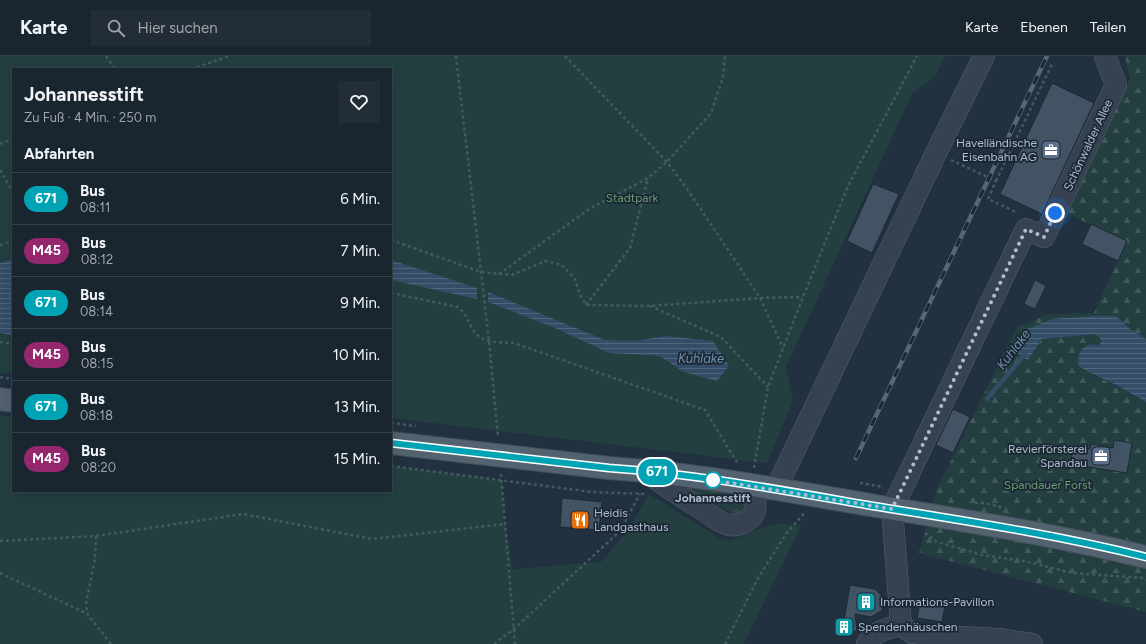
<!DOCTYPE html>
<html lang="de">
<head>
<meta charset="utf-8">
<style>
  :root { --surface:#19252f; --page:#222d37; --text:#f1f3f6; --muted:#9fa5aa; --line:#37424b }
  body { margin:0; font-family:Figtree,sans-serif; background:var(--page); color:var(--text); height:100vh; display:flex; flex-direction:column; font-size:15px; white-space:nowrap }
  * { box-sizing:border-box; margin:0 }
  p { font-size:13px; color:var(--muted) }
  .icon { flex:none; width:22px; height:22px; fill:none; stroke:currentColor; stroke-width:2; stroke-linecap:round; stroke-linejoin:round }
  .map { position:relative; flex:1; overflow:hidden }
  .side { position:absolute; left:12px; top:12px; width:380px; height:424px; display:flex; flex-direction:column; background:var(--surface); border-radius:0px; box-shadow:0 4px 16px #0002,0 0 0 1px var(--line) }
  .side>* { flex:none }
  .badge { padding:0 8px; border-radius:13px; font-size:14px; line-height:26px }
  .you { position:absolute; width:20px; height:20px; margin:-10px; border:3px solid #fff; border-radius:50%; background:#1a73e8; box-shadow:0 0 0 6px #1a73e833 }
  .map>.badge { position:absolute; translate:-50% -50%; box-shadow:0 0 0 2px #fff }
  h2 { padding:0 12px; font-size:15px; line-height:36px }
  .round { display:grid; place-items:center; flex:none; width:42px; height:42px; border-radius:0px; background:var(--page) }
  .overview { display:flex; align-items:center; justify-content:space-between; height:68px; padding:0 12px }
  h1 { font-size:19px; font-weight:700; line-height:30px }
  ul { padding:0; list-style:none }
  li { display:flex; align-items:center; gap:12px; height:52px; padding:0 12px; border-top:1px solid var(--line) }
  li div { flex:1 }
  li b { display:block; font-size:15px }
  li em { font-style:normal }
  li .badge { min-width:44px; font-weight:700; text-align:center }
  header { display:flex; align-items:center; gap:24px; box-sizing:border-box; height:56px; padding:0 20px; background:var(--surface); border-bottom:1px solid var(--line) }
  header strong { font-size:19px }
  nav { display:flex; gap:22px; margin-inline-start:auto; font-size:14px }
  .search { width:280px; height:36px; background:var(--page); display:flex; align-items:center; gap:10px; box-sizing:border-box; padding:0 14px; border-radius:0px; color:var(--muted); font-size:15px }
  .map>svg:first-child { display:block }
  .grass { fill:url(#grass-tufts) }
  .forest { fill:url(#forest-firs) }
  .green { fill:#233f40 }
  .water { fill:url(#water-rules) }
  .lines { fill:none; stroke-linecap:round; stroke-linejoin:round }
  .stream { stroke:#344e68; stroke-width:4.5 }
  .building { fill:#425363; stroke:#1d2936 }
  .minor-casing { stroke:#54606d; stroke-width:22 }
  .major-casing { stroke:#424e5b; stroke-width:24 }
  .path { stroke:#415c5d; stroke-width:2.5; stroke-dasharray:3 3; stroke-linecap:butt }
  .minor { stroke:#36424f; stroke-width:21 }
  .major { stroke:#53626f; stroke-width:22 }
  .rail-casing { stroke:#576776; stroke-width:4.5 }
  .rail { stroke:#1b2734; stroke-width:3; stroke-dasharray:9; stroke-linecap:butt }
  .line-casing { stroke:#fff; stroke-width:9 }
  .line { stroke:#00a3b4; stroke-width:6 }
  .walk { stroke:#b1bdca; stroke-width:4; stroke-dasharray:0 7.2 }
  .stop-dot { fill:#fff; stroke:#00a3b4; stroke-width:2 }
  .labels { text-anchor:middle; stroke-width:3.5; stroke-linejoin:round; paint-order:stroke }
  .poi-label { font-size:12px; fill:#b1bdca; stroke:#1b2734; text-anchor:start }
  .street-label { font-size:12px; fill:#b1bdca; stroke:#1b2734 }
  .park-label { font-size:12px; fill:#669d6e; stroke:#1b2734 }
  .stop-label { font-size:12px; font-weight:bold; fill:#b1bdca; stroke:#1b2734 }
  .water-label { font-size:13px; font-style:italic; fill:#6f91b0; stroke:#1b2734 }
</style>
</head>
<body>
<header>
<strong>Karte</strong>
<div class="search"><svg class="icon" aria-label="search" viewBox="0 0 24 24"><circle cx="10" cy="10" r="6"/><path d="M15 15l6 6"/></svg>Hier suchen</div>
<nav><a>Karte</a><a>Ebenen</a><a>Teilen</a></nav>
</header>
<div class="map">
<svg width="1146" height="588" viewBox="0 0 1146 588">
  <defs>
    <pattern id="grass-tufts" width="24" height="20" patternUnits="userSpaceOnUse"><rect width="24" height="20" fill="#233f40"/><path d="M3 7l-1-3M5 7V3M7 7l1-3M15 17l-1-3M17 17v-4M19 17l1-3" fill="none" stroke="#41595a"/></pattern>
    <pattern id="forest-firs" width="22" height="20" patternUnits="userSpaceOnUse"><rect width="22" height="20" fill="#233f40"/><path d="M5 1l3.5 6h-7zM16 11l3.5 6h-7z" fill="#41595a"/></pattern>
    <pattern id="water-rules" width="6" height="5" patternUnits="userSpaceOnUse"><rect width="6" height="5" fill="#344e68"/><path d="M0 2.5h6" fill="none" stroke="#4f667c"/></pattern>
  </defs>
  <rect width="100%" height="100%" fill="#21313f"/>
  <path class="grass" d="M685,428L740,437L744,441L745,452L737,459L733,458L685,431Z"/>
  <path class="forest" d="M1125,0H1146V283L1129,272L1116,260L1042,283L1095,278L1100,283L1101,286L1099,289L1084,292C1080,297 1076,302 1079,309C1081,313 1137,341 1146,346V556L919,497L936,435L1017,271L1049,258L1094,257L1127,185L1065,157L1130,24Z"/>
  <path class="green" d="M0,0H945L936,19L912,38L786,311L793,345L767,407L391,362V13H13V318L0,317Z
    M0,359L13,361V435H391V410L502,424L505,468L513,513L601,506L629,473L649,438L719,482L730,485L760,473L781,467L801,470L744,588H0Z"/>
  <path class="water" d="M13,203V279L0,277V207Z
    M391,204L477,232V243L391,224Z
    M488,236L605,284L635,285L666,280L713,285L729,310L717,325L684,316L660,300L609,297L555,272L488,246Z
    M1096,260H1116L1129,272L1146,283V346L1116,329L1085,314L1079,310C1077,302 1079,292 1089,289C1092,288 1096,289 1099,289L1101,286L1100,282L1095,278L1042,283L1028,304L1016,297L1026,274L1052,263Z"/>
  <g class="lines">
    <path class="stream" d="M987,343L1020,304L1025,296"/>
  </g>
  <path class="building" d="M1052,27L1094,47L1042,158L1000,138Z
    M873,128L899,138L872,197L847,185Z
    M1091,168L1127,185L1118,205L1082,188Z
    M1035,224L1046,230L1035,253L1024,248Z
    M953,353L970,361L953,397L936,389Z
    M1114,384L1132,387L1127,417L1070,408L1074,390L1090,393L1091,388L1113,392Z
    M562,442L602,446L599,474L560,471Z
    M850,529L875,533L883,541L885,549L881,555L871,561L855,558L857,575L842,577Z
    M921,541L946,545L942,566L917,562Z"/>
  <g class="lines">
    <defs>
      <path id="minor" d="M644,414C662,428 681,440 700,452C708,457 717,465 726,468C731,470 735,470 741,468C760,461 756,445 753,430
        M776,433L936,97L984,0
        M901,569L892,453L1026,173L1044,181L1116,29L1105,0
        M926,586L962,581L998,583L1032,588
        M867,588C875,574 887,573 901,569L912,577"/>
      <path id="major" d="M0,343L13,345
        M391,387L609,412C699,418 787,435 876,450C966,465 1057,479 1146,501"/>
    </defs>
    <use href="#minor" class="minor-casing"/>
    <use href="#major" class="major-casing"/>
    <path class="path" d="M106,0L115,13
      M456,0L489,285L498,381
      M565,0L667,106L690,137L760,242L783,292
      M191,13L229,0
      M0,88L13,83
      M951,104L996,125L988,143L1018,157
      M0,114L13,136
      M996,125L1053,6
      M391,184L481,216L512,219L546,205L562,209L575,223L580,239L586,249L649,250L760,242L803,241
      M0,189L13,185
      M499,218L589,153L648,122L667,106L711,57L723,21L725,0
      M391,237L458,251C465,257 468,264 472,272C480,288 499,286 514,287L705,354L738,408
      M586,249L630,192L648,122
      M650,250L721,281L768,331
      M0,286L13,288
      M0,321L13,323
      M391,367L416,370
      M391,410L592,436L647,438
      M754,412L768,331L803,241L848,130L917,0
      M501,418L515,588
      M860,427L884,431
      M975,447H985L1004,452
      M925,477L937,486L982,499L1024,505L1073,517L1143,522L1146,524
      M96,480L243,458L372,483L505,468
      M0,485L96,480L95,502L86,548L88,559L111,588
      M0,517L88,558
      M494,588L514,573L620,475L640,438
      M725,588L758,522L786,478L806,455"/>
    <use href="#minor" class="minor"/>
    <use href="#major" class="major"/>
    <defs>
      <path id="rail" d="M856,402L1047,0"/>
    </defs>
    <use href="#rail" class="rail-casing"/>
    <use href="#rail" class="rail"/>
  </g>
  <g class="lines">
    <defs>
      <path id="line" d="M391,387L609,412C696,418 781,434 867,449C960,464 1054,478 1146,501"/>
    </defs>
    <use href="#line" class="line-casing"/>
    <use href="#line" class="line"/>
    <path class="walk" d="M713,424L706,423L892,453L1026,173L1044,181L1055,157"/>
  </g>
  <defs>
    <symbol id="office-square" viewBox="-11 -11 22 22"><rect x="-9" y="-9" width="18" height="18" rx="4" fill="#5c6f8a" stroke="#1b2734"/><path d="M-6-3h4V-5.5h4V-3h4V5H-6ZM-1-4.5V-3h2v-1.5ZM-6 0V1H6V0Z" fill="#fff"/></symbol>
    <symbol id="restaurant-square" viewBox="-11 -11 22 22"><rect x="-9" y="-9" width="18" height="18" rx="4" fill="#e8710a" stroke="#1b2734"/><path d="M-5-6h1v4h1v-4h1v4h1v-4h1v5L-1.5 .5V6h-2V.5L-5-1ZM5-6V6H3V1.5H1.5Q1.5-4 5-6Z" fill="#fff"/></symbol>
    <symbol id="building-square" viewBox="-11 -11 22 22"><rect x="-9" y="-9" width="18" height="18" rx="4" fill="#0f9aa8" stroke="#1b2734"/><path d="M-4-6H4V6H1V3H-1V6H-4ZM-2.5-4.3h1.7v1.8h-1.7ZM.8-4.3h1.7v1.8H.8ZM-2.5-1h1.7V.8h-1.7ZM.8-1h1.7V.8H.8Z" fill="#fff"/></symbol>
  </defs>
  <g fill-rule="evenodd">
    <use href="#office-square" x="1040" y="83" width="22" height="22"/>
    <use href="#office-square" x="1090" y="389" width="22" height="22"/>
    <use href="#restaurant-square" x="569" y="453" width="22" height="22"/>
    <use href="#building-square" x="855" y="535" width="22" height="22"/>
    <use href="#building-square" x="833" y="560" width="22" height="22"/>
  </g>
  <circle class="stop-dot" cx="713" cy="424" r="8"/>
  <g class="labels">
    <g class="poi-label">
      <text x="1037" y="91" text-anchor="end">Havelländische<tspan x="1037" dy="14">Eisenbahn AG</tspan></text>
      <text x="1087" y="397" text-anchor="end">Revierförsterei<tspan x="1087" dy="14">Spandau</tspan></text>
      <text x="594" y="461">Heidis<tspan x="594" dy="14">Landgasthaus</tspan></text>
      <text x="880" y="550">Informations-Pavillon</text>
      <text x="858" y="575">Spendenhäuschen</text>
    </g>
    <g class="street-label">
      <text transform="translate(1088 89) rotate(-65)" y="4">Schönwalder Allee</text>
    </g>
    <g class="park-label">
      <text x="632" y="146">Stadtpark</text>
      <text x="1048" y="433">Spandauer Forst</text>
    </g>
    <g class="stop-label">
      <text x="713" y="446">Johannesstift</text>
    </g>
    <g class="water-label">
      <text transform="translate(1013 293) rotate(-53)" y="5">Kuhlake</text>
      <text x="701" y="307">Kuhlake</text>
    </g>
  </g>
</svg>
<div class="you" style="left:1055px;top:157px"></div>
<b class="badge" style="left:657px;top:416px;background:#00a3b4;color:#fff">671</b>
<section class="side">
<div class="overview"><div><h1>Johannesstift</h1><p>Zu Fuß · 4 Min. · 250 m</p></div><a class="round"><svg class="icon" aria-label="heart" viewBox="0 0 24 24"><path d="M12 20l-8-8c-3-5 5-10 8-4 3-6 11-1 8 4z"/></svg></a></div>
<h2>Abfahrten</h2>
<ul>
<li><span class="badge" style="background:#00a3b4;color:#fff">671</span><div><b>Bus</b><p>08:11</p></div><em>6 Min.</em></li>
<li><span class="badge" style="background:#95276e;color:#fff">M45</span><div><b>Bus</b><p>08:12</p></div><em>7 Min.</em></li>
<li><span class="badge" style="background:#00a3b4;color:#fff">671</span><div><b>Bus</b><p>08:14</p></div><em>9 Min.</em></li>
<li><span class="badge" style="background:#95276e;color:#fff">M45</span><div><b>Bus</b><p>08:15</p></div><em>10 Min.</em></li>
<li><span class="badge" style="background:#00a3b4;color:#fff">671</span><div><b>Bus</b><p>08:18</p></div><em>13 Min.</em></li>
<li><span class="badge" style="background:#95276e;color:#fff">M45</span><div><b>Bus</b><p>08:20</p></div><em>15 Min.</em></li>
</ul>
</section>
</div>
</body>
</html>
